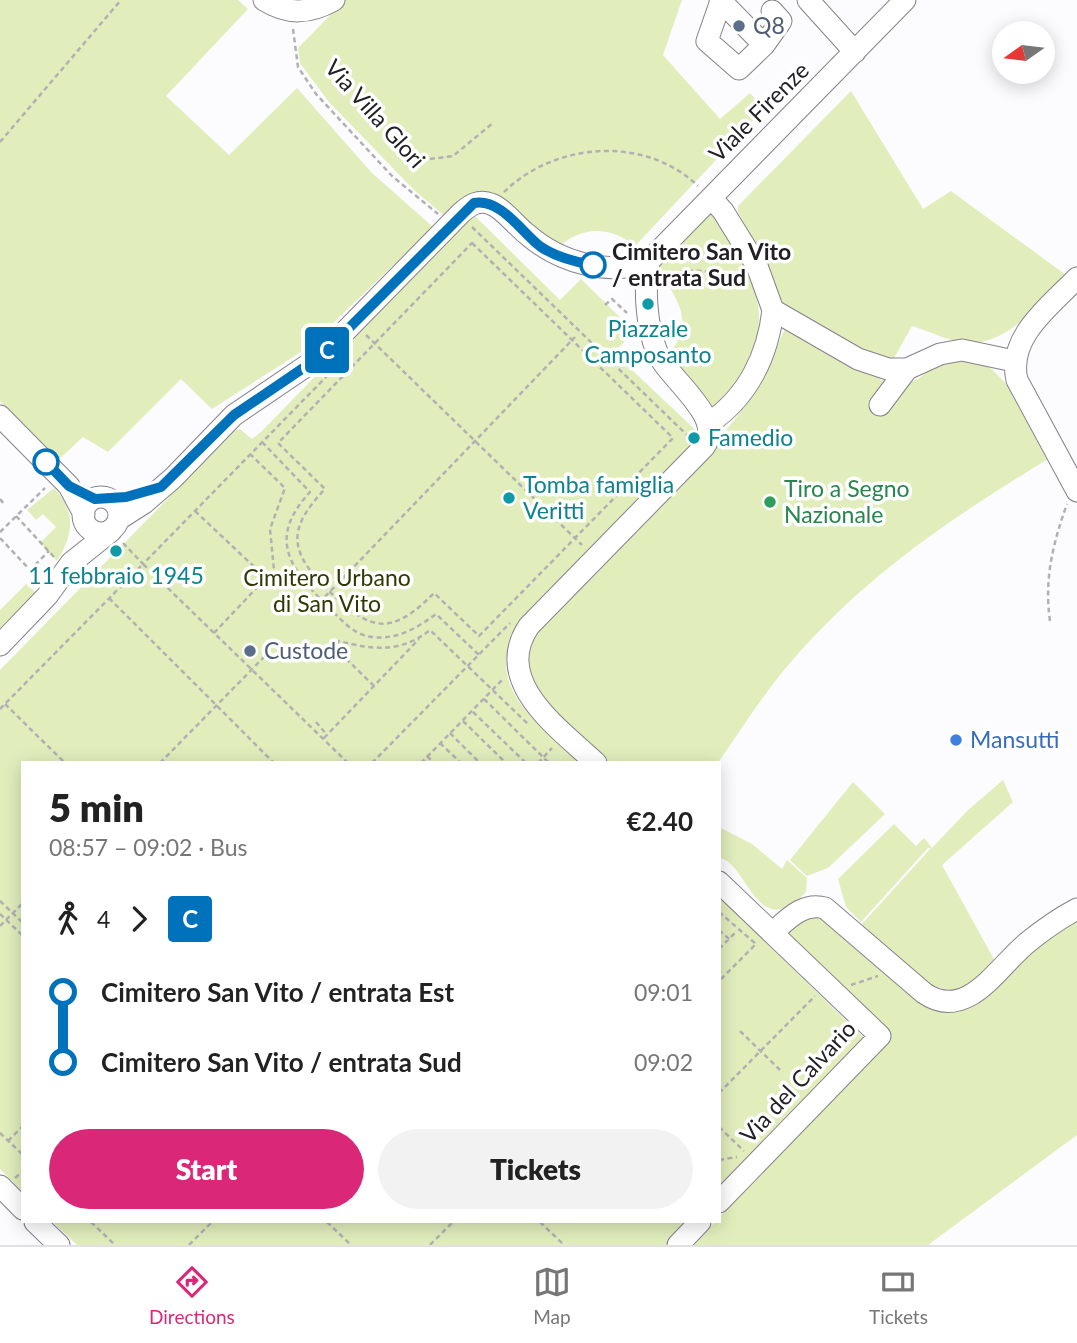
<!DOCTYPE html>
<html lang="en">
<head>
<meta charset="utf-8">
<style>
  :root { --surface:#fff; --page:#f2f2f2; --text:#222; --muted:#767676; --line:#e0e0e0; --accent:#db2777 }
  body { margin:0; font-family:Lato,sans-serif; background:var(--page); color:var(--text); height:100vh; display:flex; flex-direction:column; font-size:26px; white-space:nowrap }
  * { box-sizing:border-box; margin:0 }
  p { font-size:23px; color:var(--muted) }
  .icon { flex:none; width:38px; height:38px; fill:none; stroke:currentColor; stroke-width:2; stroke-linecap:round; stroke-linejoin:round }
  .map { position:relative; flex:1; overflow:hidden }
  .details { position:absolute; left:21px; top:761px; width:700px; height:462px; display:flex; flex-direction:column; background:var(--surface); border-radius:0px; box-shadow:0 4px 18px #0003 }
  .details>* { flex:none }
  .badge { padding:0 14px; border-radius:5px; font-size:24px; line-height:46px }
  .needle { width:46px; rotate:256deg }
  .controls { position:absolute; left:992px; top:21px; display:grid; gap:14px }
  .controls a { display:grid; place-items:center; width:63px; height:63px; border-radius:50%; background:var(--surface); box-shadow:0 4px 18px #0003; font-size:35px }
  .map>.badge { position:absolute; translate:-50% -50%; box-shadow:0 0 0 4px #fff }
  .legs { display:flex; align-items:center; gap:10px; height:77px; padding:0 28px; font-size:23px }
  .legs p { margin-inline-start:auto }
  .summary { display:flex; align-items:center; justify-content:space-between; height:119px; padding:0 28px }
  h1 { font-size:38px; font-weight:800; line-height:52px }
  .button { display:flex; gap:14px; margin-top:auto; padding:14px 28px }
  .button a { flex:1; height:80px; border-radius:42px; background:var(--accent); color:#fff; font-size:28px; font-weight:800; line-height:80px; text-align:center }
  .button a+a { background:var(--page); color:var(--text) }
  ul { padding:0 28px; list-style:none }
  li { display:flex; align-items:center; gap:24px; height:70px; font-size:26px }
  li i { display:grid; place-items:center; width:10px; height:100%; margin:0 9px; background:currentColor }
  li i::after { content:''; width:18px; height:18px; margin:-9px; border:5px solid; border-radius:50%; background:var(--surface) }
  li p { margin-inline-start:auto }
  li:first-child i { background:linear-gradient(#0000 50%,currentColor 0) }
  li:last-child i { background:linear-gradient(currentColor 50%,#0000 0) }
  .tab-bar { display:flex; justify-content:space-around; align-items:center; height:98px; border-top:2px solid var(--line); background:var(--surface); font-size:19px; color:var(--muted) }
  .tab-bar a { display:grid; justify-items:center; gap:4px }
  .tab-bar .on { color:var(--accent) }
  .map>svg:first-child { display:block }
  .green { fill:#e1eebc }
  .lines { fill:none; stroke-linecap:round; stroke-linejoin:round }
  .minor-casing { stroke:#86808c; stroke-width:23 }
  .path { stroke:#b2b0b3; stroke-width:2.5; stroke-dasharray:5 3.5; stroke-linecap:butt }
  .minor { stroke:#fff; stroke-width:21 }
  .line-1-casing { stroke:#fff; stroke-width:16 }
  .line-1 { stroke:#0072bc; stroke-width:10 }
  .service-dot { fill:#5c6f8a; stroke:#fff; stroke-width:2.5 }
  .stop-1-dot { fill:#fff; stroke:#0072bc; stroke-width:3.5 }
  .culture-dot { fill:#0f9aa8; stroke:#fff; stroke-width:2.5 }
  .leisure-dot { fill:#2e9e5b; stroke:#fff; stroke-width:2.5 }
  .shop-dot { fill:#3f7fe0; stroke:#fff; stroke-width:2.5 }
  .labels { text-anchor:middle; stroke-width:7; stroke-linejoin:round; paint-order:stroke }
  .service-label { font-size:23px; fill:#4e5e75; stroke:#fff; text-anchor:start }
  .street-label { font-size:23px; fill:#232025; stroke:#fff }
  .stop-label { font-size:23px; font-weight:bold; fill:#232025; stroke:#fff; text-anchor:start }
  .culture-label { font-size:23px; fill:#0d838f; stroke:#fff }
  .leisure-label { font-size:23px; fill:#27864d; stroke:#fff; text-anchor:start }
  .park-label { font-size:23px; fill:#303902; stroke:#fff }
  .shop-label { font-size:23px; fill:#366cbe; stroke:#fff; text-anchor:start }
</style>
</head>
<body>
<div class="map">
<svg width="1077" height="1245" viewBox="0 0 1077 1245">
  <rect width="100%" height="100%" fill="#fcfbfd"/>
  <path class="green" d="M0,0H238L248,9L166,96L229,155L297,88L372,173L433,227L307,348L212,409L181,379L108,452L83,437L57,461L0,401Z
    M345,0H682L663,55L720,119L750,93L764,109L635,246C609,225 579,226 556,250L484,191L469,194L447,218L414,190L328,101L300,63L298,48Z
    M851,91L923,209L951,191L1066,275C1040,302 1011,343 970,343C952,343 929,331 912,326L893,360L871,357L783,306L759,250L738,212V206Z
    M711,209C742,257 777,306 749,363C745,371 742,381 737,388C731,396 720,403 712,409L668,356C697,319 676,300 658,268Z
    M473,214L560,300L581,279L634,331L614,353L703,437L513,631C486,693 542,725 581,763H23V1192L0,1169V670L235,430L240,429L252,439L262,431Z
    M785,329L886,382L905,383L918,379L934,366L950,359L980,362L992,369L1008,386L1050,458C957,514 869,573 797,655C767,688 743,727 718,763H608C586,742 541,708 531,679C527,664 529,651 532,636L716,443L753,396Z
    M54,488C76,511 74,534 57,561L40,543L56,527L43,514L36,520L27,510Z
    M26,584L35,592L0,629V610Z
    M1003,780L1013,802L942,865L995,961L966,990C920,995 892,953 862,924L931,848H928L861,922L846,907L838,879L894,824L916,846L924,838L932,848L967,811Z
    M853,782L885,814L828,868L807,876L790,860Z
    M719,827L752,844L782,869L787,860L807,878L806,892C757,946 746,859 719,858Z
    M719,897L864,1038L719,1191Z
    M822,914L940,1008L1077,915V1135L928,1245H693L715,1222H719V1218L892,1036L785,936L792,924Z
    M53,1222H689L666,1245H77Z"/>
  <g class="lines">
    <defs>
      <path id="minor" d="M264,0C288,15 309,14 334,0
        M720,0L764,45L739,69L707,41L721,1
        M808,0L855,52
        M764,45L781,21L772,11
        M711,198L723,211L757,266L773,310L858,359L888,369H907L940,354L962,350L1014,361
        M1077,278C1050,306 1007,337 1017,380L1077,491
        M880,405L907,369
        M0,416L69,486L84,514
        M709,423C748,397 768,355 773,310
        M83 515a18 18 0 1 1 36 0a18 18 0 1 1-36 0Z
        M119,519L144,503L173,478L234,415L321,356L461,213C470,205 479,199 491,204C504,209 516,226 528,235C559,262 609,277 649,261L905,0
        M0,645L47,596L71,563L111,531
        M596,763C560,729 491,682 529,626L704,447C726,417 668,379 657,352C646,325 644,288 649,261
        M719,882L880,1036L719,1202
        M772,933C788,919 803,902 825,908L924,993C967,1023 998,966 1028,942C1043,930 1060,918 1077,909
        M0,1186L23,1209
        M35,1222L59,1245
        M678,1245L700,1222"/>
    </defs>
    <use href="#minor" class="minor-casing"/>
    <path class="path" d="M293,29L298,67L316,94L392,176L438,214
      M0,142L121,0
      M430,159L453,156L493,123
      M504,192C555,142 645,135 698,186
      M472,227L688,436
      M472,243L673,438L479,636L434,593C392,636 371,632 330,592C290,553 285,531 325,489L278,443Z
      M663,276C694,266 719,270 746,288
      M605,305L612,299L627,313
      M366,335L582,545
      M262,442L310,492C266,540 291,569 328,607C341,619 353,635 372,637C397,640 417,628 436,614L479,655
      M0,499L4,504
      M195,511L266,578L274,570L270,529L285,488L250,454
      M16,516L54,557
      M0,532L45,488
      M0,538L30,570L49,551
      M123,543L143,564L328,375
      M109,598L274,763
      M319,603L575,337
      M1050,621C1044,579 1053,543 1067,504
      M214,633L266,578
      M374,686L334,647L339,641C373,650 401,653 430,630L529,725
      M484,699L549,763
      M5,704L65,763
      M0,709L143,564L348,763
      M473,712L526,763
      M463,721L506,763
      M316,722L327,735
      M450,733L480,763
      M324,738L419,639
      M440,743L461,763
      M427,756L434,763
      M160,763L269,652V639
      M372,763L510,623
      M421,763L504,678
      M538,763L552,748
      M0,901L23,923
      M719,912L756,944L719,981
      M0,914L23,936
      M0,926L23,903
      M719,930L729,939
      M719,949L737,931
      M851,985L878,976
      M740,1031L780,1070
      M719,1093L815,996
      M719,1127L744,1151
      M0,1133L23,1155
      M8,1141L23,1126
      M719,1160L737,1157
      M15,1178L23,1171
      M91,1222L115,1245
      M327,1222L351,1245
      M540,1222L564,1245
      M189,1245L212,1222
      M430,1245L453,1222"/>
    <use href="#minor" class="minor"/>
  </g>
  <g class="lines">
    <defs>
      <path id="line-1" d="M46,462L69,486L95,499L126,497L161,487L234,415L321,356L474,203C501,198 522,233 541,247C556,257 575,262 593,265"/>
    </defs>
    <use href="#line-1" class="line-1-casing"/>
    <use href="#line-1" class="line-1"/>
  </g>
  <g class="service-dot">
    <circle cx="739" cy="26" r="7"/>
    <circle cx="250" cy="651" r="7"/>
  </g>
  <g class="stop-1-dot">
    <circle cx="593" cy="265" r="12"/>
    <circle cx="46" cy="462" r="12"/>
  </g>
  <g class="culture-dot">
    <circle cx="648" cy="304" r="7"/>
    <circle cx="694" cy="438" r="7"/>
    <circle cx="509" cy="498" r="7"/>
    <circle cx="116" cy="551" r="7"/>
  </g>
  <circle class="leisure-dot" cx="770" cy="502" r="7"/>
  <circle class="shop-dot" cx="956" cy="740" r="7"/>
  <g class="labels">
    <g class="service-label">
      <text x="753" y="34">Q8</text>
      <text x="264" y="659">Custode</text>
    </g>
    <g class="street-label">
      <text transform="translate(759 112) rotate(-45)" y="8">Viale Firenze</text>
      <text transform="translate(375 114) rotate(48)" y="8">Via Villa Glori</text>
      <text transform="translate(798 1082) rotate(-47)" y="8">Via del Calvario</text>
    </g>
    <g class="stop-label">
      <text x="612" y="260">Cimitero San Vito<tspan x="612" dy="26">/ entrata Sud</tspan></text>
    </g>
    <g class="culture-label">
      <text x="648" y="337">Piazzale<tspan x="648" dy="26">Camposanto</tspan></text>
      <text x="708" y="446" text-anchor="start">Famedio</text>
      <text x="523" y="493" text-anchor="start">Tomba famiglia<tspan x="523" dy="26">Veritti</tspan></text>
      <text x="116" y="584">11 febbraio 1945</text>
    </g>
    <g class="leisure-label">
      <text x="784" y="497">Tiro a Segno<tspan x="784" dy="26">Nazionale</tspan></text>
    </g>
    <g class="park-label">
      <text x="327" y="586">Cimitero Urbano<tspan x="327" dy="26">di San Vito</tspan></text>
    </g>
    <g class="shop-label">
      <text x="970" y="748">Mansutti</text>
    </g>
  </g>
</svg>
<div class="controls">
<a><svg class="needle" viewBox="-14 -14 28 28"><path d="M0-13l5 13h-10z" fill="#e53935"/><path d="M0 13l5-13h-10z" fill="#767676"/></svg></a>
</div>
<b class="badge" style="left:327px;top:350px;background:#0072bc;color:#fff">C</b>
<section class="details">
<div class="summary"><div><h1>5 min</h1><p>08:57 – 09:02 · Bus</p></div><b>€2.40</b></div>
<div class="legs"><svg class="icon" aria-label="walk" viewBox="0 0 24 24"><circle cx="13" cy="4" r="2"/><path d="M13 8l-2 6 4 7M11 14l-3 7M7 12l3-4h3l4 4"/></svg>4<svg class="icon" aria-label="forward" viewBox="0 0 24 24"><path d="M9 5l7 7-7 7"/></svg><b class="badge" style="background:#0072bc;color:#fff">C</b></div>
<ul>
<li><i style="color:#0072bc"></i><b>Cimitero San Vito / entrata Est</b><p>09:01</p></li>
<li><i style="color:#0072bc"></i><b>Cimitero San Vito / entrata Sud</b><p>09:02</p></li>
</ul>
<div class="button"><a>Start</a><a>Tickets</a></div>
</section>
</div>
<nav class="tab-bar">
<a class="on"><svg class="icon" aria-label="directions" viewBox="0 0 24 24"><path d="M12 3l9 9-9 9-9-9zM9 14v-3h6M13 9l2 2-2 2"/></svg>Directions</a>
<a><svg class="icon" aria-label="map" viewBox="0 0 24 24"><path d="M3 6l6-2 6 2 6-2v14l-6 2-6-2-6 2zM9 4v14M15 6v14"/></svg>Map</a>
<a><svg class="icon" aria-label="tickets" viewBox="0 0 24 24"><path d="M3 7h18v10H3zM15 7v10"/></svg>Tickets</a>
</nav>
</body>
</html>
